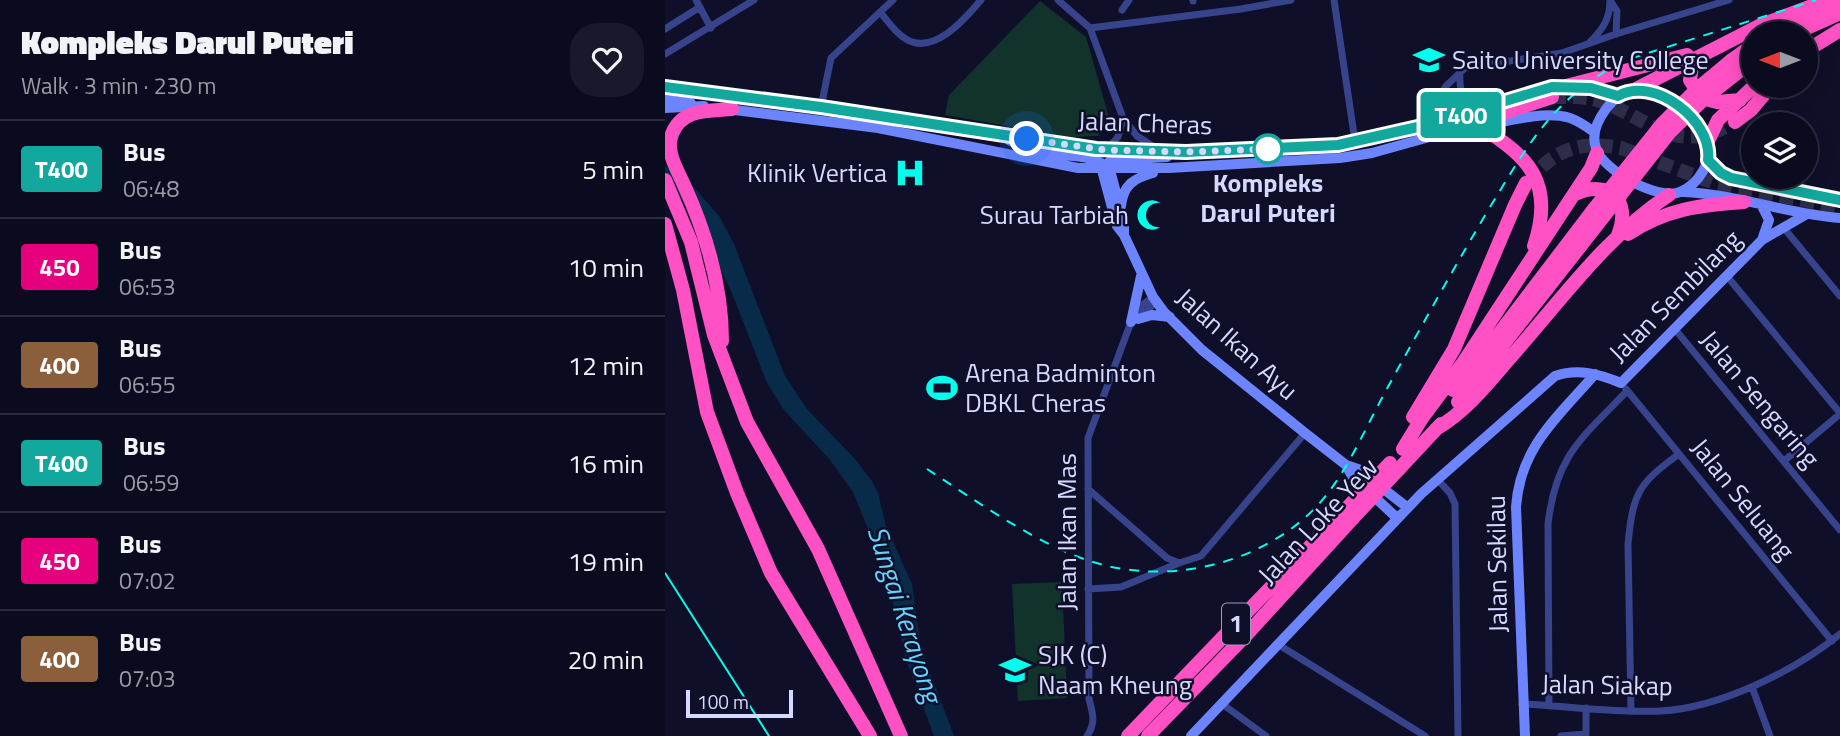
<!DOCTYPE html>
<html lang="en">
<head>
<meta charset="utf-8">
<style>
  :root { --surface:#0b0b1f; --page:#19192c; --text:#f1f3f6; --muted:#9a9ba4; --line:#2b2b3d }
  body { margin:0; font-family:"Titillium Web",sans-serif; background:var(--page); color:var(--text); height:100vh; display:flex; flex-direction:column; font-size:26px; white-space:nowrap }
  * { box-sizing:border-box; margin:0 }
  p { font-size:23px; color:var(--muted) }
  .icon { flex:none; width:38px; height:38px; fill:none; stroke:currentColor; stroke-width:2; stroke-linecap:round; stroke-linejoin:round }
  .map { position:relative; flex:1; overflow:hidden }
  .details { display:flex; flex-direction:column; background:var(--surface); width:665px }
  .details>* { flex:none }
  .badge { padding:0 14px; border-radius:5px; font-size:24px; line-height:46px }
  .needle { width:46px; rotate:270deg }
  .buttons { position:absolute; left:1076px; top:21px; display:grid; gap:14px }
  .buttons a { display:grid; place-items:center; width:77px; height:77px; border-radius:50%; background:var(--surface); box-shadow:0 4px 18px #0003,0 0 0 2px var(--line); font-size:35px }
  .scale { position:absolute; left:21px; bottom:18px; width:107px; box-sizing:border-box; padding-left:7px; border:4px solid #d6d9ff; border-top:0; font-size:19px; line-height:24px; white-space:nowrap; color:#d6d9ff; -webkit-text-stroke:5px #0f0f29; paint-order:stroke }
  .you { position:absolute; width:35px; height:35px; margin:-18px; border:5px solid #fff; border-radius:50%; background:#1a73e8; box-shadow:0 0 0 10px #1a73e833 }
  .map>.badge { position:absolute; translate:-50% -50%; box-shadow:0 0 0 4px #fff }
  .round { display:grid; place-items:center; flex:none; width:74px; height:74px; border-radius:28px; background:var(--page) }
  .summary { display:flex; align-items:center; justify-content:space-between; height:119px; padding:0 21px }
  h1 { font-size:33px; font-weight:800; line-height:52px }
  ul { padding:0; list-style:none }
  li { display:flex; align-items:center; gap:21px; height:98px; padding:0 21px; border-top:2px solid var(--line) }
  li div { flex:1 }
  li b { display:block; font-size:26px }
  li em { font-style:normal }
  li .badge { min-width:77px; font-weight:700; text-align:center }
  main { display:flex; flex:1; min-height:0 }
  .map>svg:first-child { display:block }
  .green { fill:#11332c }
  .water { fill:#082b49 }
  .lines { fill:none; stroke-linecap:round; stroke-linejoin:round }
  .highway-tunnel { stroke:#2d2d49; stroke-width:14; stroke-dasharray:14 7; stroke-linecap:butt }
  .street { stroke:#37438a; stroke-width:7 }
  .secondary { stroke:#6d84ff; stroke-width:10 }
  .highway { stroke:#ff51c4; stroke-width:14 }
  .tram { stroke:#02ffeb; stroke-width:2 }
  .rail { stroke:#02ffeb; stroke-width:2; stroke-dasharray:10 9; stroke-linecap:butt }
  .highway-bridge { stroke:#ff51c4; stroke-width:14 }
  .line-casing { stroke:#fff; stroke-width:16 }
  .line { stroke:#12a89d; stroke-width:10 }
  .walk { stroke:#d6d9ff; stroke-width:7; stroke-dasharray:0 12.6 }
  .stop-dot { fill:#fff; stroke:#12a89d; stroke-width:3.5 }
  .labels { text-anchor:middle; stroke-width:5; stroke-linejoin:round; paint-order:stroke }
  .shield { fill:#0f0f29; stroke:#9a9cbf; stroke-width:2 }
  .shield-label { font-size:24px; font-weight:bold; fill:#d6d9ff }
  .poi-label { font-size:26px; fill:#d6d9ff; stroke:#0f0f29; text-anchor:start }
  .street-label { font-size:26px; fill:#d6d9ff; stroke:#0f0f29 }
  .stop-label { font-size:26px; font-weight:bold; fill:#d6d9ff; stroke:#0f0f29 }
  .water-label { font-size:28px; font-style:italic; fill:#64d3ff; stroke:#0f0f29 }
</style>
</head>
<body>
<main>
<section class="details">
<div class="summary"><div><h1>Kompleks Darul Puteri</h1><p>Walk · 3 min · 230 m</p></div><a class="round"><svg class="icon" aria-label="heart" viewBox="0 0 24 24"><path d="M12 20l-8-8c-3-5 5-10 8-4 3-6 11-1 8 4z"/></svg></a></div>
<ul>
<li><span class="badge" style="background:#12a89d;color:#fff">T400</span><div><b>Bus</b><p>06:48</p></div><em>5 min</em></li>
<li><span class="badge" style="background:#e6007e;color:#fff">450</span><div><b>Bus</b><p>06:53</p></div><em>10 min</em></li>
<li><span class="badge" style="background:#8b5e3c;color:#fff">400</span><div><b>Bus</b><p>06:55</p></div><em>12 min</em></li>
<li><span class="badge" style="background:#12a89d;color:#fff">T400</span><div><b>Bus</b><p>06:59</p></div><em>16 min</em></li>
<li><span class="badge" style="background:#e6007e;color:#fff">450</span><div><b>Bus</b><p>07:02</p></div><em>19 min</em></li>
<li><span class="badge" style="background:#8b5e3c;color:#fff">400</span><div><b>Bus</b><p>07:03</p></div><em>20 min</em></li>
</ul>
</section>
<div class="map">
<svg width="1175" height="736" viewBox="0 0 1175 736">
  <rect width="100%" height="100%" fill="#0f0f29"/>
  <path class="green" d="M375,1L421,37L445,121L433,136L404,137L280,115L284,95Z
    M397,582L402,698L353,701L347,584Z"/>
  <path class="water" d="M0,166L27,185L54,216L69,244L120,376L142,409L190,459L207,481L213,493L221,526L247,584L256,648L289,736H269L241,660L221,573L188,492L165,460L119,410L102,383L67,293L24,204L0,187Z"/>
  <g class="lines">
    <path class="highway-tunnel" d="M887,97C903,97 920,96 935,101C990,121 1009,157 1070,122
      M862,182C890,150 912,140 956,148L1052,184L1175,207"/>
    <path class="street" d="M31,0L46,28
      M393,0L425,28L458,118L472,136L492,149
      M669,0L690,141
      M528,1V0
      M946,2L952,11L951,34
      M457,10L464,0
      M215,12C222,20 229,31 238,37C266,59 300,19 316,0
      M425,28L576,9L626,0
      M0,29L35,7
      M925,42C938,29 945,19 945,0
      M0,54L89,0
      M795,71C794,90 796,101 816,108
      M156,107L166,58L228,0
      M758,125L781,86L800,68L897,53L951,34L1064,0
      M442,149L453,137L458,118
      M1118,227L1175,296
      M1061,275L1175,413
      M474,318L491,302
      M1009,328L1175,530
      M961,389L1167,641
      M1119,461L1175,414
      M772,479L785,493L790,504L793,736
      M423,489L502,558L514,563
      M423,589L456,587L514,563L536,556L640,433
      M614,645L760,736
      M1087,687L1105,736
      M556,703L601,736
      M857,704C903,706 950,713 996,711C1054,708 1130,671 1175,634
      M884,706L883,524C891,455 917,438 962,391
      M966,711L963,544C968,493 973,484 1014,454
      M422,736C431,723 428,714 424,699L423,438L466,322L477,305L488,297
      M896,736L921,734V708"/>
    <path class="secondary" d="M0,87L156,107L431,149L521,152L673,145L757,126L887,87H914L952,96
      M971,89C1006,93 1060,131 1038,171C1033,180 1025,188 1015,192C993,201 937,170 931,148C926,134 932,121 941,109C949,98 958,91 971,89Z
      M0,100L26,103
      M0,108L39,106
      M62,109L213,128L413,168H504L675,158L707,153L793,129
      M812,127C840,122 878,110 905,118C914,121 922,127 929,132
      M344,140C357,147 372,151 387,154C407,157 430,154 445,170L459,223V235
      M1043,160L1056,173L1066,178L1175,200
      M438,169L444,162L450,160L502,157
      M437,170L452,226L459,235L488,297L499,312L537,350L640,433L681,465L693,469L743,508
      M1018,192C1071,194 1122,214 1175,218
      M456,206C458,185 469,178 488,173
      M1097,206L1104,220L1097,240
      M473,319L487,315L505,317
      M466,322L476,276
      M681,465L687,476L732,518
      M526,736L756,494L890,376C913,368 934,374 956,383L1097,240L1142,214
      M860,736L851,507C855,447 893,417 930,374"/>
    <path class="highway" d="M1108,33L1175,3
      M1131,33L1175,13
      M1141,51L1175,30
      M1028,59L1025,80L1037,98L1052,102L1075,100
      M1067,60L1088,45
      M1077,69L1088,60
      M901,86L1022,55
      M971,89L1096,25L1163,0
      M1070,122L1086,110L1106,86
      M814,126C865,157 890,184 869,246
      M785,130L887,97
      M1043,141L1053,120L1089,86
      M0,180L26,242L49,335L82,422L153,549L236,736
      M910,194C944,179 967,200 953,235
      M0,224L18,290L42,412L72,493L106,573L205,736
      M963,234C1001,209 1035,205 1079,202
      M57,341C57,288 41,233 19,185C12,169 0,151 7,134C17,108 45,111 67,109
      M788,390L814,360L929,209
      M793,402L939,216
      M748,417L789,349L850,205L861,183
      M771,429C800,412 822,385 844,359C894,303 941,236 1004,195
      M738,449L757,418L798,363L926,168L932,153
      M734,469L776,424
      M463,736L679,511
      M483,736L583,633L688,518"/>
    <path class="tram" d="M0,573L104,736"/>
    <path class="rail" d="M262,469C310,500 374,546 428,562C504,586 598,564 653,505C681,474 698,433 718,396C752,334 786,273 822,212C863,145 886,100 958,61L1151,0"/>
    <path class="highway-bridge" d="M929,209L997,124L1031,90L1067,60
      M939,216L1005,132L1039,99L1077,69
      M679,511L725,463
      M688,518L734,469"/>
  </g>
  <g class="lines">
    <defs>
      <path id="line" d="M0,87L156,107L431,149L521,152L673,145L757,126L887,87L926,88L953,96C989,75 1048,121 1043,160L1056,173L1066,178L1175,200"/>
    </defs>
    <use href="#line" class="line-casing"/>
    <use href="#line" class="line"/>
    <path class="walk" d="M362,139L441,150L521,152L603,149"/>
  </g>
  <defs>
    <symbol id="university-bare" viewBox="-9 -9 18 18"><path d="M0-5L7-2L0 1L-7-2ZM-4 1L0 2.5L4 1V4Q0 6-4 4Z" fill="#02ffeb" stroke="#0f0f29" stroke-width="2.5" paint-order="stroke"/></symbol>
    <symbol id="hospital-bare" viewBox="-9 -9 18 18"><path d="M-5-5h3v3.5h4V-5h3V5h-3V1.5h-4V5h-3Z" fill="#02ffeb" stroke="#0f0f29" stroke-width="2.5" paint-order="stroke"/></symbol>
    <symbol id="mosque-bare" viewBox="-9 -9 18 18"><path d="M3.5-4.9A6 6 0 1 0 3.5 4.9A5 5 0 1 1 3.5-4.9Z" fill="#02ffeb" stroke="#0f0f29" stroke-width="2.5" paint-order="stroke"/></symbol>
    <symbol id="stadium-bare" viewBox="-9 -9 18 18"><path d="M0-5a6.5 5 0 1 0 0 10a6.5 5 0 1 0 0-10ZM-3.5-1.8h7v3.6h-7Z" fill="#02ffeb" stroke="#0f0f29" stroke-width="2.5" paint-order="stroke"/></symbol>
    <symbol id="school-bare" viewBox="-9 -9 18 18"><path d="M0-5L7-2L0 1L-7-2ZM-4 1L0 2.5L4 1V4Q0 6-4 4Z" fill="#02ffeb" stroke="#0f0f29" stroke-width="2.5" paint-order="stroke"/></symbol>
  </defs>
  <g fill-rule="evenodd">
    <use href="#university-bare" x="742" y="38" width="44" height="44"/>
    <use href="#hospital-bare" x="223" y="151" width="44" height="44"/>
    <use href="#mosque-bare" x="465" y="193" width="44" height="44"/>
    <use href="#stadium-bare" x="255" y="366" width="44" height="44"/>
    <use href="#school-bare" x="328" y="648" width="44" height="44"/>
  </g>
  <circle class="stop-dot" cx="603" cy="149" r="14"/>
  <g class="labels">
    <rect class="shield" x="557" y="603.5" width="28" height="41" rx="5"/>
    <g class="shield-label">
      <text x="571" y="632">1</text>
    </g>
    <g class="poi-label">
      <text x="787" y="69">Saito University College</text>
      <text x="222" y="182" text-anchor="end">Klinik Vertica</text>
      <text x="464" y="224" text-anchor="end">Surau Tarbiah</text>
      <text x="300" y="382">Arena Badminton<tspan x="300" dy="30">DBKL Cheras</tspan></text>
      <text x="373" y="664">SJK (C)<tspan x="373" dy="30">Naam Kheung</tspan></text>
    </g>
    <g class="street-label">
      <text transform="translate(480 123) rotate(2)" y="9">Jalan Cheras</text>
      <text transform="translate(1010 296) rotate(-45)" y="9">Jalan Sembilang</text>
      <text transform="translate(572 344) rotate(42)" y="9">Jalan Ikan Ayu</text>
      <text transform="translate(1095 399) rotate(50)" y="9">Jalan Sengaring</text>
      <text transform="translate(1078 499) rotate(51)" y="9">Jalan Seluang</text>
      <text transform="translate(653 521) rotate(-47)" y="9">Jalan Loke Yew</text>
      <text transform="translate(402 532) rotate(-90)" y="9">Jalan Ikan Mas</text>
      <text transform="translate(832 564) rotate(-91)" y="9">Jalan Sekilau</text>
      <text transform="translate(942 685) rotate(1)" y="9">Jalan Siakap</text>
    </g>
    <g class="stop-label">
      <text x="603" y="192">Kompleks<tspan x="603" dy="30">Darul Puteri</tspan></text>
    </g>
    <g class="water-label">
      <text transform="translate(240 614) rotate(72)" y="10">Sungai Kerayong</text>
    </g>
  </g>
</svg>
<div class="buttons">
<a><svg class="needle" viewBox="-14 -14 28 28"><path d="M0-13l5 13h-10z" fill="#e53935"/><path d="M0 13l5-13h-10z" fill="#9a9ba4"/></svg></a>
<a><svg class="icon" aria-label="layers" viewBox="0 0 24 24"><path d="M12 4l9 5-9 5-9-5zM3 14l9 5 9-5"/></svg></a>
</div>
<div class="scale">100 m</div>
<div class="you" style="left:362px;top:139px"></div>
<b class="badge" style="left:796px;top:115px;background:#12a89d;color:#fff">T400</b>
</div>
</main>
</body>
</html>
